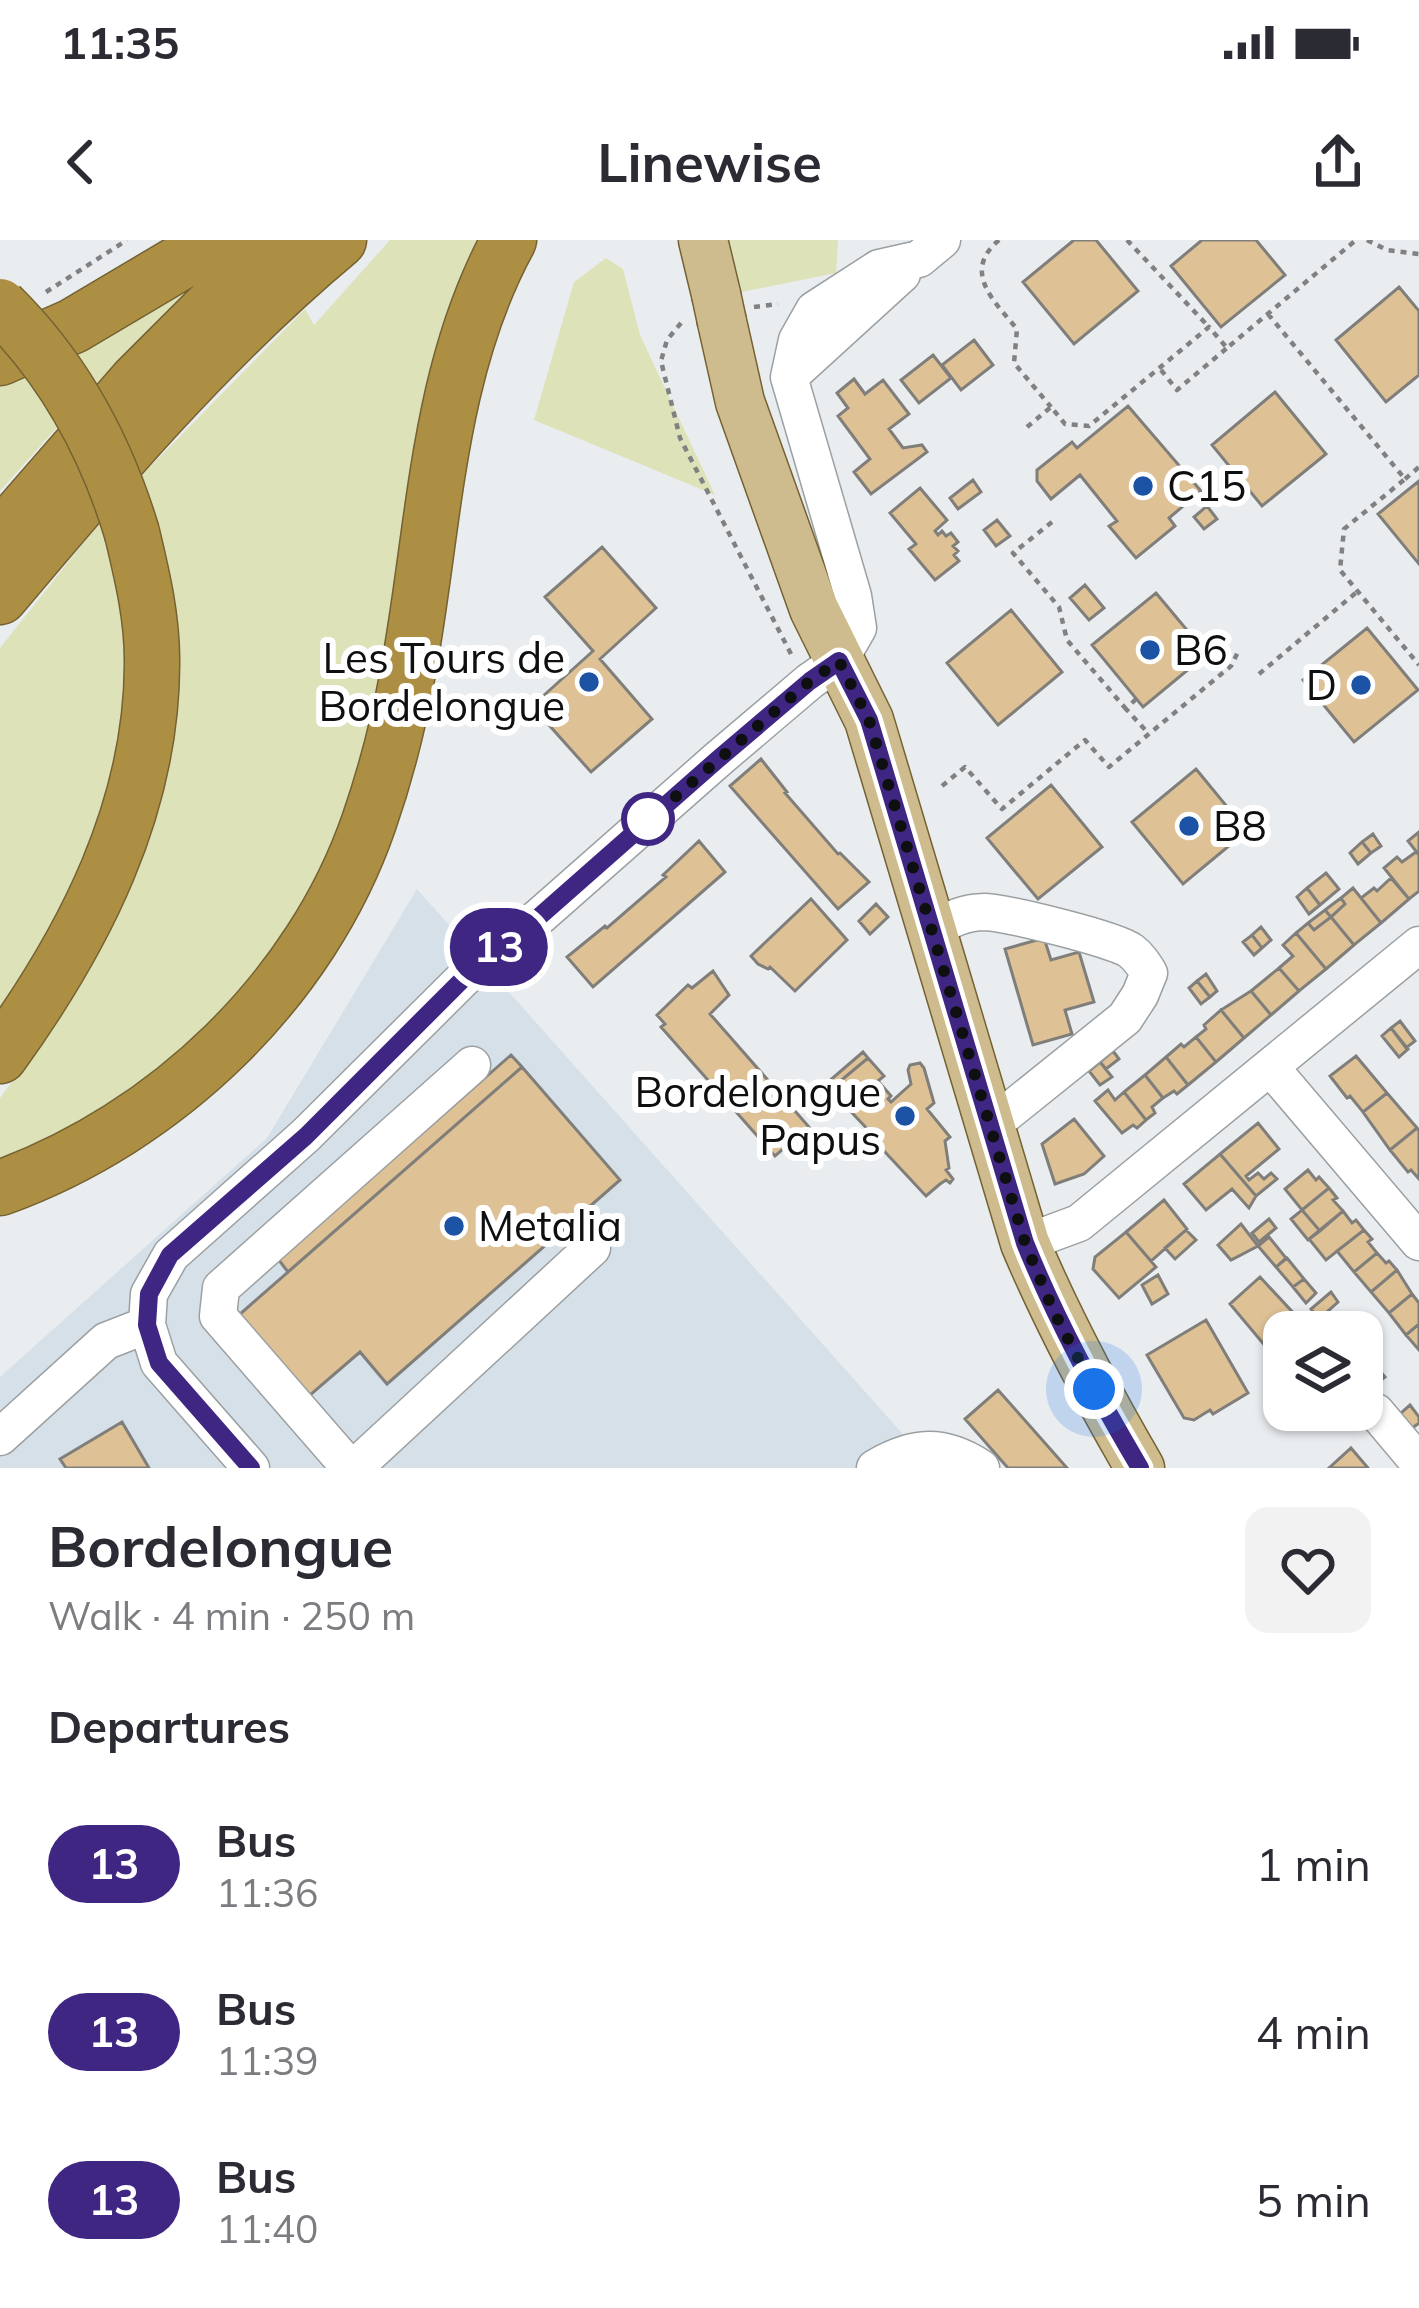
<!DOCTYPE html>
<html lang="en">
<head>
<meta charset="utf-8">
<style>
  :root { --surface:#fff; --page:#f2f2f3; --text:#2b2b33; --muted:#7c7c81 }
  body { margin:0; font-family:Mulish,sans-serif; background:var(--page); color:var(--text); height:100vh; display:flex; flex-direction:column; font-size:45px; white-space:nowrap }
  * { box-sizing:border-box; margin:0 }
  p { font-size:39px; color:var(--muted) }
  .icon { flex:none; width:66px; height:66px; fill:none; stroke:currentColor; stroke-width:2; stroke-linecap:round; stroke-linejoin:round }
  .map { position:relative; height:1228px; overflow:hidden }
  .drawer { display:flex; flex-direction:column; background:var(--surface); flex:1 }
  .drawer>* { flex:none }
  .badge { padding:0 24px; border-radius:39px; font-size:42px; line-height:78px }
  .tools { position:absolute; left:1263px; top:1071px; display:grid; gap:24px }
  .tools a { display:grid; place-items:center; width:120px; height:120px; border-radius:24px; background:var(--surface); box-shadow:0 3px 9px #0004; font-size:60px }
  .you { position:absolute; width:60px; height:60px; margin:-30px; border:9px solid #fff; border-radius:50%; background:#1a73e8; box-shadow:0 0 0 18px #1a73e833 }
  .map>.badge { position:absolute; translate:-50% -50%; box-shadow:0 0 0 6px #fff }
  h2 { padding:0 48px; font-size:45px; line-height:108px }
  .round { display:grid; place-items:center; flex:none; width:126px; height:126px; border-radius:24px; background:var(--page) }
  .head { display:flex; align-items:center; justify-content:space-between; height:204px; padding:0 48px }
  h1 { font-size:57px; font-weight:700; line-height:90px }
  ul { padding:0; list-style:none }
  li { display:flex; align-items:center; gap:36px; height:168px; padding:0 48px }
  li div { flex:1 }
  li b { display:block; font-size:45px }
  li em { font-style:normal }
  li .badge { min-width:132px; font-weight:700; text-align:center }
  .status { display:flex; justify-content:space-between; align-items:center; height:84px; padding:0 60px; background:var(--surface); direction:ltr }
  .status svg { height:33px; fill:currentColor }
  header { display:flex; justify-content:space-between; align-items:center; height:156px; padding:0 48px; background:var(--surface); font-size:54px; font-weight:700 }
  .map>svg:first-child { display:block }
  .built { fill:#d6e0e8 }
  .green { fill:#dde2b8 }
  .building { fill:#dec296; stroke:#807e7a; stroke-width:3 }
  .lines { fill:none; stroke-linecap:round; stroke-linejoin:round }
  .minor-casing { stroke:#9ca0a2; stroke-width:39 }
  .major-casing { stroke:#756232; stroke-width:51 }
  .highway-casing { stroke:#756232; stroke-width:57 }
  .path { stroke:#7f8183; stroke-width:4.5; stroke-dasharray:6 6; stroke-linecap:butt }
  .minor { stroke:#fff; stroke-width:36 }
  .major { stroke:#cebc8f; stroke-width:48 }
  .highway { stroke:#ad8f44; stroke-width:54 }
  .major-bridge-casing { stroke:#756232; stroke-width:51; stroke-linecap:butt }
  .highway-bridge-casing { stroke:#756232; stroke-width:57; stroke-linecap:butt }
  .major-bridge { stroke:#cebc8f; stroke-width:48 }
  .highway-bridge { stroke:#ad8f44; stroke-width:54 }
  .line-casing { stroke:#fff; stroke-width:27 }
  .line { stroke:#3f2682; stroke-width:18 }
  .walk { stroke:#0e0f10; stroke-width:12; stroke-dasharray:0 21.6 }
  .poi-dot { fill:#1c53a5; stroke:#fff; stroke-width:4.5 }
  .stop-dot { fill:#fff; stroke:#3f2682; stroke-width:6 }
  .labels { text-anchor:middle; stroke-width:12; stroke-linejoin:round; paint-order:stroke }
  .poi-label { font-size:42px; fill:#0e0f10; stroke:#fff; text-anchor:start }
</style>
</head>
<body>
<div class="status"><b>11:35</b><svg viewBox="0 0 49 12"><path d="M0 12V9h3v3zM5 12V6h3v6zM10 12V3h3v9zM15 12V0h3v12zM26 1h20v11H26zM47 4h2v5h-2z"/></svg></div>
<header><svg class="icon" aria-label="back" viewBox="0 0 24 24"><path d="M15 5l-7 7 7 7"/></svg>Linewise<svg class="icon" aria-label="share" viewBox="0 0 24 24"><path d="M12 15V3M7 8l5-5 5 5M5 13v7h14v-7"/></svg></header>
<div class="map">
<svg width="1419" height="1228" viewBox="0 0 1419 1228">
  <rect width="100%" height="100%" fill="#eaedf0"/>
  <path class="built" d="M417,649L933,1228H0V1137L267,898Z"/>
  <path class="green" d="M390,0H487L355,561L299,683L222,778L123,862L0,927V858L48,792L176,399L172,345L140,237L305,69L314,85Z
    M729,0H838L836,33L742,52Z
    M606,18L623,29L640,95L715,255L534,180L574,42Z
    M198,43L95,150L68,110Z
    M24,129L60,184L0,251V142Z
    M100,282L127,356L134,439L92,618L0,780V408Z"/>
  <path class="building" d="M1074,0H1096L1138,51L1074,104L1023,42Z
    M1202,0H1256L1285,35L1221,87L1171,26Z
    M1399,47L1419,71V135L1386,162L1336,100Z
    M974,100L993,125L961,150L942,125Z
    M933,115L951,138L919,163L901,140Z
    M854,139L865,154L883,140L909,174L889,189L903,208L922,205L927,212L871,254L854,232L870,219L838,176L848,168L837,153Z
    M1275,152L1326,214L1262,266L1212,205Z
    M1128,166L1201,251L1169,278L1175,286L1136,318L1109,286L1117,281L1080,235L1051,259L1037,241V230L1072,202L1077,208Z
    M973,240L981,252L958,269L950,258Z
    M1419,241V324L1378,274Z
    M920,248L947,280L935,291L938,295L942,291L946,296L951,293L958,302L953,306L958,311L954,315L959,321L935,340L909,309L916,304L890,273Z
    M1207,266L1217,279L1204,289L1194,277Z
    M997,280L1010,296L996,306L984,290Z
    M602,307L656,368L600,419L652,479L591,532L532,466L593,411L545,357Z
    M1085,345L1104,368L1089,380L1070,358Z
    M1156,353L1207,414L1143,467L1092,405Z
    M1011,370L1062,432L998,485L947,423Z
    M1367,388L1418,450L1354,502L1303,440Z
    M761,519L787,552L785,553L838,614L840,613L869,642L838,669L730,546Z
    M1196,529L1247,591L1183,644L1132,582Z
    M1051,545L1102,607L1038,659L987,598Z
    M1419,592V615L1408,601Z
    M1373,594L1381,606L1371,613L1362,602Z
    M699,601L725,632L593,747L567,717L605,686L607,688L666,637L663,635Z
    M1362,602L1371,613L1358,624L1350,613Z
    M1416,612L1419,615V651L1409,659L1384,628L1397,617L1402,622Z
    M1326,633L1339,649L1320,665L1307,648Z
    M1391,638L1409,659L1381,683L1361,658L1374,648L1377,651Z
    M1307,648L1320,665L1309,674L1297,657Z
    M1353,648L1381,683L1354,705L1331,677L1345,664L1341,658Z
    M1341,658L1345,664L1331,677L1325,670Z
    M811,659L847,700L795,751L770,727L768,729L758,724L751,716Z
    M876,664L888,677L870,694L859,681Z
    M1325,670L1331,677L1314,690L1308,683Z
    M1331,677L1354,705L1326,729L1296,693L1308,683L1314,690Z
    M1261,687L1271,700L1262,708L1252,695Z
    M1296,693L1326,729L1299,751L1279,728L1293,716L1283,705Z
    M1252,695L1262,708L1254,715L1243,702Z
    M1044,698L1051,720L1079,712L1094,762L1065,770L1072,794L1033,805L1005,709Z
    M1279,728L1299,751L1271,775L1251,751Z
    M713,731L729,755L710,774L809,887L775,916L661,787L665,784L657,775L688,745L692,748Z
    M1206,734L1217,751L1210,757L1197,741Z
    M1197,741L1210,757L1201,764L1189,748Z
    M1251,751L1271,775L1244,798L1221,770Z
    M1221,770L1244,798L1216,822L1196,797L1206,789L1204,785Z
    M1400,781L1415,801L1406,808L1391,788Z
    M1391,788L1408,809L1399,817L1382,796Z
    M1196,797L1216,822L1188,845L1166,817L1181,804L1184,807Z
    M1113,811L1119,819L1106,829L1100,822Z
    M863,812L868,818L832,848L828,842Z
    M511,815L522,827L288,1032L278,1019Z
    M1356,816L1387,853L1363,872L1350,856L1347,858L1330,836Z
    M1166,817L1188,845L1177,854L1174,851L1163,858L1145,835Z
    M868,818L884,836L878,841L891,856L888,859L891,862L911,844L908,830L910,825L920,823L924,828L934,863L927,869L950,897L945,901L949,928L946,930L953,939L950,943L946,940L940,944L926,956L871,897L873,895L838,858L840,856L832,848Z
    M1100,822L1112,837L1100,845L1089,831Z
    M522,827L620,940L387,1144L360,1112L309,1156L239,1075Z
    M1145,835L1163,858L1152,867L1155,873L1146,880L1124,852Z
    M1108,850L1115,860L1124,852L1146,880L1137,888L1133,885L1122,893L1095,861Z
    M1387,853L1417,888L1390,910L1363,872Z
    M1074,879L1104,916L1084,934L1055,944L1042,904Z
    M1258,883L1279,909L1246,936L1249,940L1258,933L1264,939L1271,933L1277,939L1256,956L1220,914Z
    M1417,888L1419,891V939L1411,930L1408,932L1390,910Z
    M1220,914L1256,956L1249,968L1232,949L1206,970L1184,944Z
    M1308,930L1316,940L1319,937L1329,948L1302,970L1285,949Z
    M1329,948L1337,958L1333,960L1343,971L1320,991L1302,970Z
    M1164,960L1187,989L1151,1021L1126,992Z
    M1302,970L1320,991L1308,1000L1291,979Z
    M1343,971L1352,983L1356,980L1364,990L1326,1020L1309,999Z
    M1269,979L1276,988L1259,1002L1252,993Z
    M1241,984L1258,1006L1231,1020L1218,1005Z
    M1186,990L1196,1000L1175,1019L1165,1008Z
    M1364,990L1372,999L1368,1002L1377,1013L1354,1032L1337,1011Z
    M1126,992L1156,1027L1119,1058L1093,1029L1095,1017Z
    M1269,997L1286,1018L1276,1027L1258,1006Z
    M1377,1013L1386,1023L1389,1021L1397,1030L1371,1052L1354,1032Z
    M1287,1018L1304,1039L1293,1047L1276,1027Z
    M1397,1030L1412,1054L1389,1073L1371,1052Z
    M1158,1035L1168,1054L1152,1064L1142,1045Z
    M1260,1037L1299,1079L1267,1108L1230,1064Z
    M1304,1039L1316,1053L1306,1063L1293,1047Z
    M1331,1052L1338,1062L1319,1079L1311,1069Z
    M1412,1054L1419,1063V1084L1406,1095L1389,1073Z
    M1206,1080L1248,1153L1213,1174L1210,1170L1194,1180L1184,1178L1147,1115Z
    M1419,1084V1110L1406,1095Z
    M1374,1124L1385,1137L1375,1145L1365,1133Z
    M998,1150L1067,1228H1008L965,1179Z
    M1410,1165L1419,1177V1183L1411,1189L1399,1175Z
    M1303,1170H1330L1315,1184Z
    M122,1182L149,1228H66L60,1219Z
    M1351,1208L1368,1228H1329Z"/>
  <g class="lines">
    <defs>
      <path id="minor" d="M789,137L902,34
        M933,692C948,679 964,672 985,672C1007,673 1115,699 1131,711C1139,717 1144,725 1149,733L1140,755L1125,778L1003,876L988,882
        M1271,828L1419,1002
        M1025,1003L1079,983L1419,705
        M1376,1172L1419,1223
        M0,1197L106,1101L147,1085
        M251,1228L159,1123L147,1085L149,1054L171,1015L306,895L472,730L540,676L717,520L810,441L839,421L858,388L853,356L789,137L797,100L814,70L879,28L919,19L942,0
        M350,1228L218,1076L221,1048L472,825
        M354,1228L592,1008
        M875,1228C914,1205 943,1203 981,1228"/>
      <path id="major" d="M703,0L716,54
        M722,82L740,162L814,369L869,480L875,500L1025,1003C1058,1081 1097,1154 1140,1228"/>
      <path id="highway" d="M0,118L73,86L218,0
        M0,298L136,142L278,0
        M0,357C105,232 213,105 339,0
        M0,816C84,700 153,567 152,420C152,376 142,335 132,293
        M0,948C166,888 311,750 369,582C386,533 399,482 408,432C435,287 436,133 509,0"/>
    </defs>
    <use href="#minor" class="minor-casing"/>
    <use href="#major" class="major-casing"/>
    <use href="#highway" class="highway-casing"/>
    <path class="path" d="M999,0C961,32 995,62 1017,89L1014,123L1051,167
      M1127,0L1209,87
      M1367,0L1387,10L1419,14
      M46,52L127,0
      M754,67L778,64
      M1268,74L1405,239L1344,289L1340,330L1419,425
      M681,83L667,100L661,121L680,198L791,414
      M1161,130L1177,150L1227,108
      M1027,187L1051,167L1065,184L1089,186L1209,87L1227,108L1356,0
      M1405,239L1419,227
      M1052,282L1013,313L1059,367L1067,400L1126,469
      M1259,434L1358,351
      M1136,459L1126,469L1149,494
      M942,546L965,527L1002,569L1085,500L1109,527L1231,426L1238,412"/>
    <use href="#minor" class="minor"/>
    <use href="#major" class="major"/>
    <use href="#highway" class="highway"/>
    <defs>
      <path id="major-bridge" d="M716,54L722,82"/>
      <path id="highway-bridge" d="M0,66C64,129 106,207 132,293"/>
    </defs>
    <use href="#major-bridge" class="major-bridge-casing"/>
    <use href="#highway-bridge" class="highway-bridge-casing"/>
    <use href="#major-bridge" class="major-bridge"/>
    <use href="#highway-bridge" class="highway-bridge"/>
  </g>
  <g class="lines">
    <defs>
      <path id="line" d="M251,1228L159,1123L147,1085L149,1054L170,1015L306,896L472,730L540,676L717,520L810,441L839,421L869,480L875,500L1025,1003C1057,1082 1097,1155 1140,1228"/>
    </defs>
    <use href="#line" class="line-casing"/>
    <use href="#line" class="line"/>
    <path class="walk" d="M648,579L646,582L810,441L839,421L869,480L875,500L1025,1003L1053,1070L1094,1149"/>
  </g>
  <g class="poi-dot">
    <circle cx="1143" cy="246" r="12"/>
    <circle cx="1150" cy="410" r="12"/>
    <circle cx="589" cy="442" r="12"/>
    <circle cx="1361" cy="445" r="12"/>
    <circle cx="1189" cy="586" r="12"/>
    <circle cx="905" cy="876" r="12"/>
    <circle cx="454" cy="986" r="12"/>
  </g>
  <circle class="stop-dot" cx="648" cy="579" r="24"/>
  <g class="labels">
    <g class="poi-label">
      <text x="1167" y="261">C15</text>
      <text x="1174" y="425">B6</text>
      <text x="565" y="433" text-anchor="end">Les Tours de<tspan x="565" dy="48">Bordelongue</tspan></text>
      <text x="1337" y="460" text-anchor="end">D</text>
      <text x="1213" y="601">B8</text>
      <text x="881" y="867" text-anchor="end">Bordelongue<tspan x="881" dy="48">Papus</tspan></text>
      <text x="478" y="1001">Metalia</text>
    </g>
  </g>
</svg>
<div class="tools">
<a><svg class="icon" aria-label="layers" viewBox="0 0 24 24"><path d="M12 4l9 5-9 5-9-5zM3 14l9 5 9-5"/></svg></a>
</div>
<div class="you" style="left:1094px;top:1149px"></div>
<b class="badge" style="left:499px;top:707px;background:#3f2682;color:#fff">13</b>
</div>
<section class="drawer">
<div class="head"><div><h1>Bordelongue</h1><p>Walk · 4 min · 250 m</p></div><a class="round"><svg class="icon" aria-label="heart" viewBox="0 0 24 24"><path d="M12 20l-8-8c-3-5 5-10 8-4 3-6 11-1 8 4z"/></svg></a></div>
<h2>Departures</h2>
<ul>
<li><span class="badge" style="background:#3f2682;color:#fff">13</span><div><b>Bus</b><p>11:36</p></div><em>1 min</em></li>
<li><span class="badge" style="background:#3f2682;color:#fff">13</span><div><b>Bus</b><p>11:39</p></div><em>4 min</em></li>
<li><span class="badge" style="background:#3f2682;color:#fff">13</span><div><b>Bus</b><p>11:40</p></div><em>5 min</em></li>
</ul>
</section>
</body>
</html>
